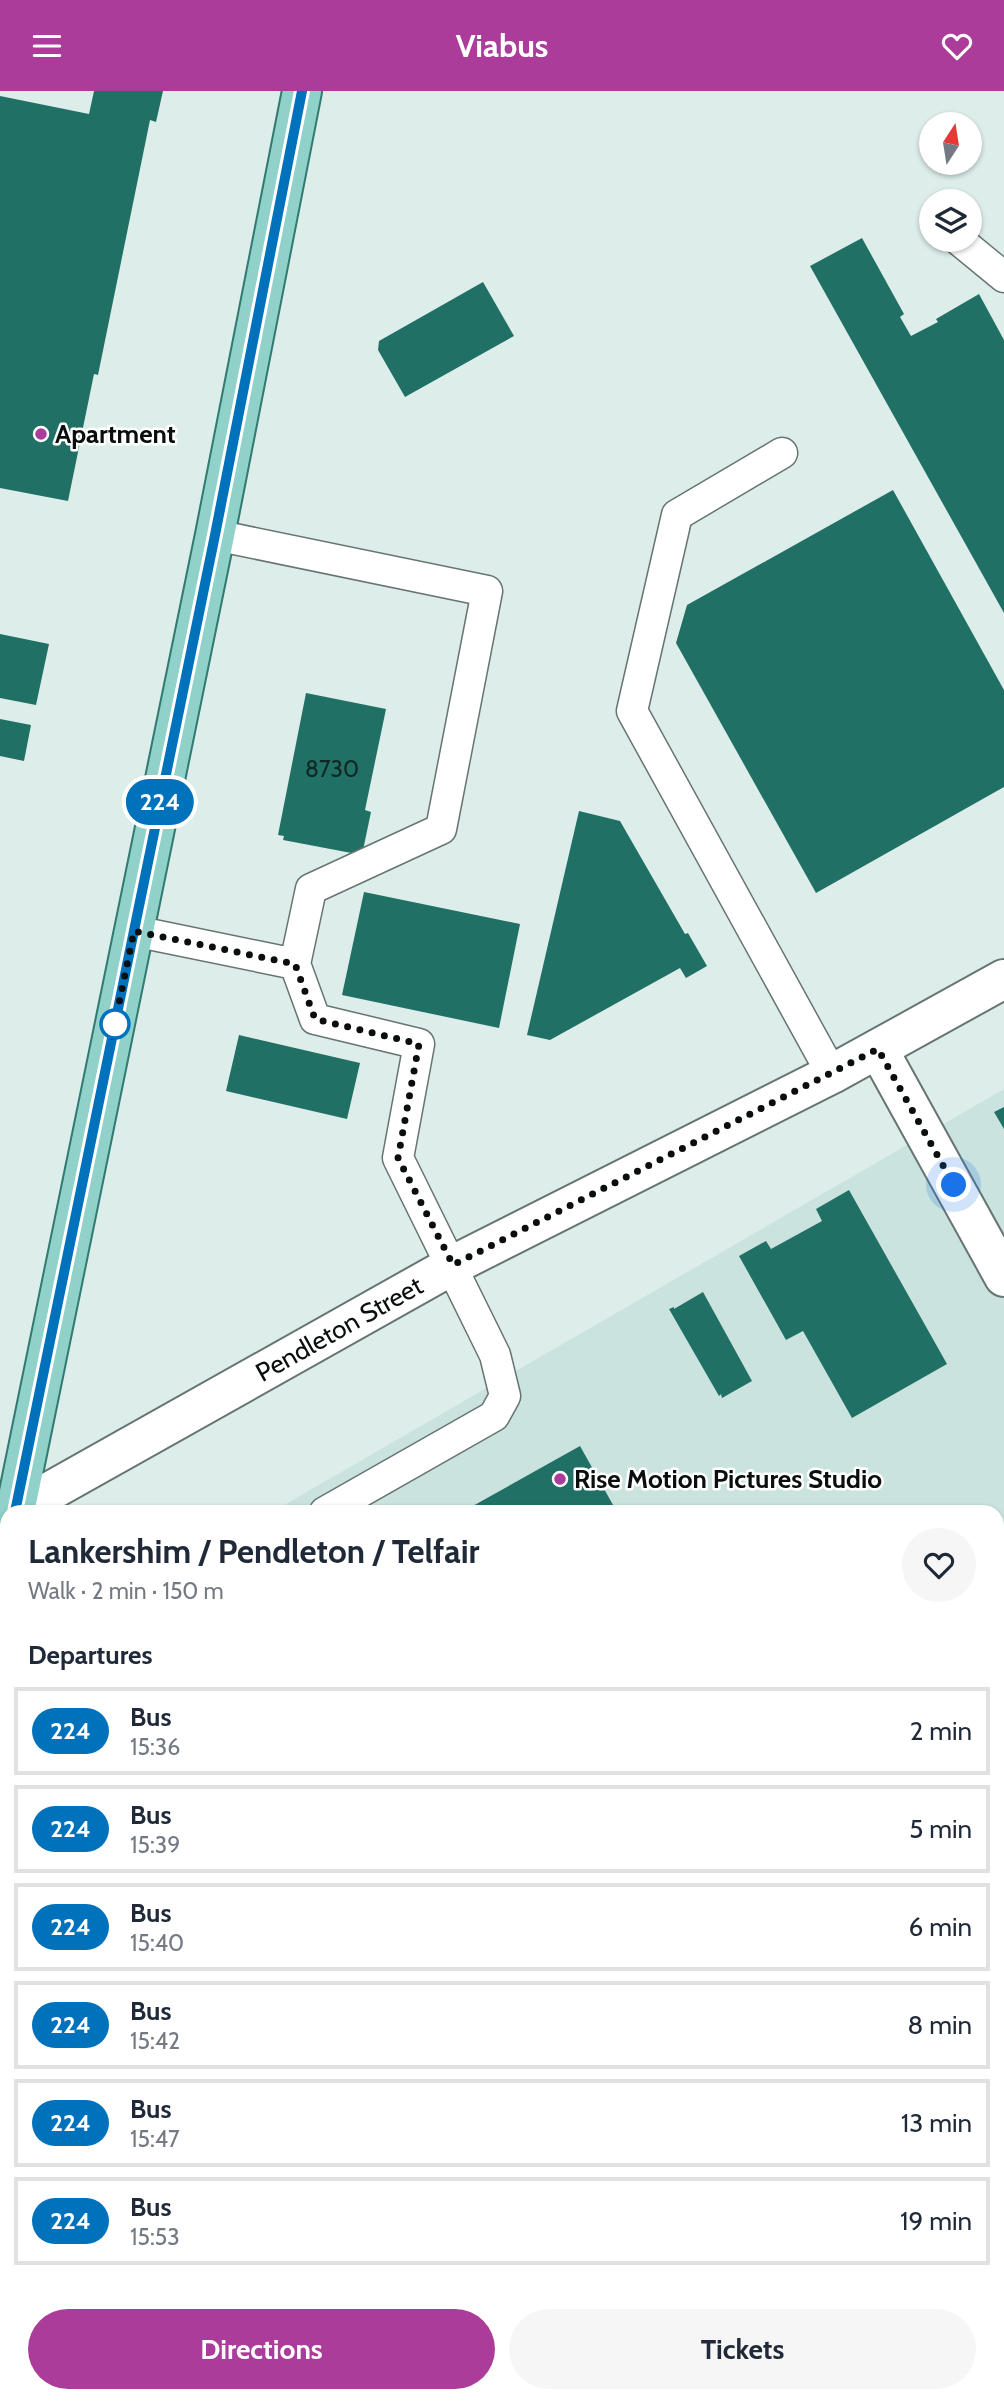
<!DOCTYPE html>
<html lang="en">
<head>
<meta charset="utf-8">
<style>
  :root { --surface:#fff; --page:#f6f6f7; --text:#1f2937; --muted:#747a83; --line:#e0e1e3; --accent:#ab3c9a }
  body { margin:0; font-family:Cabin,sans-serif; background:var(--page); color:var(--text); height:100vh; display:flex; flex-direction:column; font-size:26px; white-space:nowrap }
  * { box-sizing:border-box; margin:0 }
  p { font-size:23px; color:var(--muted) }
  .icon { flex:none; width:38px; height:38px; fill:none; stroke:currentColor; stroke-width:2; stroke-linecap:round; stroke-linejoin:round }
  .map { position:relative; flex:1; overflow:hidden }
  .side { position:absolute; left:0px; top:1414px; width:1004px; height:898px; display:flex; flex-direction:column; background:var(--surface); border-radius:21px 21px 0 0; box-shadow:0 2px 5px #0004 }
  .side>* { flex:none }
  .badge { padding:0 14px; border-radius:23px; font-size:24px; line-height:46px }
  .needle { width:46px; rotate:12deg }
  .buttons { position:absolute; left:919px; top:21px; display:grid; gap:14px }
  .buttons a { display:grid; place-items:center; width:63px; height:63px; border-radius:50%; background:var(--surface); box-shadow:0 2px 5px #0004; font-size:35px }
  .you { position:absolute; width:35px; height:35px; margin:-18px; border:5px solid #fff; border-radius:50%; background:#1a73e8; box-shadow:0 0 0 10px #1a73e833 }
  .map>.badge { position:absolute; translate:-50% -50%; box-shadow:0 0 0 4px #fff }
  h2 { padding:0 28px; font-size:26px; line-height:63px }
  .round { display:grid; place-items:center; flex:none; width:74px; height:74px; border-radius:37px; background:var(--page) }
  .summary { display:flex; align-items:center; justify-content:space-between; height:119px; padding:0 28px }
  h1 { font-size:33px; font-weight:800; line-height:52px }
  .button { display:flex; gap:14px; margin-top:auto; padding:14px 28px }
  .button a { flex:1; height:80px; border-radius:42px; background:var(--accent); color:#fff; font-size:28px; font-weight:800; line-height:80px; text-align:center }
  .button a+a { background:var(--page); color:var(--text) }
  ul { padding:0; list-style:none }
  li { display:flex; align-items:center; gap:21px; height:88px; margin:0 14px 10px; padding:0 14px; border:4px solid var(--line); border-radius:0px }
  li div { flex:1 }
  li b { display:block; font-size:26px }
  li em { font-style:normal }
  li .badge { min-width:77px; font-weight:700; text-align:center }
  header { display:flex; justify-content:space-between; align-items:center; height:91px; padding:0 28px; background:var(--accent); color:#fff; font-size:32px; font-weight:800 }
  .map>svg:first-child { display:block }
  .built { fill:#cae3de }
  .building { fill:#217066 }
  .lines { fill:none; stroke-linecap:round; stroke-linejoin:round }
  .service-casing { stroke:#667472; stroke-width:33 }
  .minor-casing { stroke:#667472; stroke-width:42 }
  .primary-casing { stroke:#317a71; stroke-width:42 }
  .motorway-casing { stroke:#317a71; stroke-width:42 }
  .service { stroke:#fff; stroke-width:30 }
  .minor { stroke:#fff; stroke-width:38 }
  .primary { stroke:#90d1ca; stroke-width:38 }
  .motorway { stroke:#46b3a6; stroke-width:38 }
  .line-casing { stroke:#fff; stroke-width:16 }
  .line { stroke:#0072bc; stroke-width:10 }
  .walk { stroke:#0a0f0e; stroke-width:7; stroke-dasharray:0 12.6 }
  .poi-dot { fill:#ab3c9a; stroke:#fff; stroke-width:2.5 }
  .stop-dot { fill:#fff; stroke:#0072bc; stroke-width:3.5 }
  .labels { text-anchor:middle; stroke-width:5; stroke-linejoin:round; paint-order:stroke }
  .number-label { font-size:23px; fill:#102724 }
  .poi-label { font-size:26px; font-weight:bold; fill:#0a0f0e; stroke:#fff; text-anchor:start }
  .street-label { font-size:26px; fill:#0a0f0e; stroke:#fff }
</style>
</head>
<body>
<header><svg class="icon" aria-label="menu" viewBox="0 0 24 24"><path d="M4 6h16M4 12h16M4 18h16"/></svg>Viabus<svg class="icon" aria-label="heart" viewBox="0 0 24 24"><path d="M12 20l-8-8c-3-5 5-10 8-4 3-6 11-1 8 4z"/></svg></header>
<div class="map">
<svg width="1004" height="2311" viewBox="0 0 1004 2311">
  <rect width="100%" height="100%" fill="#ddedea"/>
  <path class="built" d="M1004,998V2311H614L611,2305H998V1421H272Z"/>
  <path class="building" d="M94,0H163L156,31L150,29L98,284L94,283L68,410L0,397V5L89,23Z
    M862,147L904,223L900,226L911,245L938,231L936,228L979,203L1004,249V522L810,175Z
    M483,191L514,245L405,306L378,259L379,250Z
    M893,399L1004,599V696L816,802L676,552L687,514Z
    M0,543L49,553L36,614L0,607Z
    M306,602L386,618L365,719L371,721L362,764L283,749L284,745L278,744Z
    M0,628L31,634L24,670L0,665Z
    M579,720L620,730L685,843L688,842L707,875L686,887L680,877L550,949L527,944Z
    M364,801L520,833L499,937L342,904Z
    M239,944L360,972L347,1028L226,1000Z
    M1004,1016V1038L994,1021Z
    M849,1099L947,1273L852,1327L803,1240L786,1249L739,1165L766,1150L771,1158L822,1130L816,1118Z
    M703,1201L752,1290L722,1307L721,1303L719,1305L669,1218L674,1216V1218Z
    M580,1355L617,1421H462Z
    M998,1533L1004,1545V1569L998,1572Z
    M1004,1786V2036L998,2025V1790Z
    M1004,2104V2167L998,2171V2108Z
    M1004,2206V2311H913L910,2305H998V2210Z"/>
  <g class="lines">
    <defs>
      <path id="service" d="M959,149L1004,186
        M782,362L677,424L632,620L832,983
        M215,444L487,500L441,738L311,798L295,873
        M134,840L295,873L315,928L419,953L398,1067L495,1264L505,1305L494,1325L325,1421
        M998,1649L1004,1646
        M555,2305L566,2311"/>
      <g id="minor">
        <path d="M878,958L1004,1186"/>
        <path id="s1" d="M13,1421L453,1174L832,983L1004,888"/>
      </g>
      <path id="primary" d="M15,1421L215,444L302,0
        M0,1488L7,1457"/>
      <path id="motorway" d="M0,2241L7,2244
        M131,2305L144,2311"/>
    </defs>
    <use href="#service" class="service-casing"/>
    <use href="#minor" class="minor-casing"/>
    <use href="#primary" class="primary-casing"/>
    <use href="#motorway" class="motorway-casing"/>
    <use href="#service" class="service"/>
    <use href="#minor" class="minor"/>
    <use href="#primary" class="primary"/>
    <use href="#motorway" class="motorway"/>
  </g>
  <g class="lines">
    <defs>
      <path id="line" d="M15,1421L215,444L302,0"/>
    </defs>
    <use href="#line" class="line-casing"/>
    <use href="#line" class="line"/>
    <path class="walk" d="M115,933L112,946L134,840L295,873L315,928L419,953L398,1067L453,1174L878,958L954,1094"/>
  </g>
  <g class="poi-dot">
    <circle cx="41" cy="343" r="7"/>
    <circle cx="560" cy="1388" r="7"/>
  </g>
  <circle class="stop-dot" cx="115" cy="933" r="14"/>
  <g class="labels">
    <g class="number-label">
      <text x="332" y="686">8730</text>
    </g>
    <g class="poi-label">
      <text x="55" y="352">Apartment</text>
      <text x="574" y="1397">Rise Motion Pictures Studio</text>
    </g>
    <g class="street-label">
      <text dy="9" stroke="none"><textPath href="#s1" startOffset="374">Pendleton Street</textPath></text>
    </g>
  </g>
</svg>
<div class="buttons">
<a><svg class="needle" viewBox="-14 -14 28 28"><path d="M0-13l5 13h-10z" fill="#e53935"/><path d="M0 13l5-13h-10z" fill="#747a83"/></svg></a>
<a><svg class="icon" aria-label="layers" viewBox="0 0 24 24"><path d="M12 4l9 5-9 5-9-5zM3 14l9 5 9-5"/></svg></a>
</div>
<div class="you" style="left:954px;top:1094px"></div>
<b class="badge" style="left:160px;top:711px;background:#0072bc;color:#fff">224</b>
<section class="side">
<div class="summary"><div><h1>Lankershim / Pendleton / Telfair</h1><p>Walk · 2 min · 150 m</p></div><a class="round"><svg class="icon" aria-label="heart" viewBox="0 0 24 24"><path d="M12 20l-8-8c-3-5 5-10 8-4 3-6 11-1 8 4z"/></svg></a></div>
<h2>Departures</h2>
<ul>
<li><span class="badge" style="background:#0072bc;color:#fff">224</span><div><b>Bus</b><p>15:36</p></div><em>2 min</em></li>
<li><span class="badge" style="background:#0072bc;color:#fff">224</span><div><b>Bus</b><p>15:39</p></div><em>5 min</em></li>
<li><span class="badge" style="background:#0072bc;color:#fff">224</span><div><b>Bus</b><p>15:40</p></div><em>6 min</em></li>
<li><span class="badge" style="background:#0072bc;color:#fff">224</span><div><b>Bus</b><p>15:42</p></div><em>8 min</em></li>
<li><span class="badge" style="background:#0072bc;color:#fff">224</span><div><b>Bus</b><p>15:47</p></div><em>13 min</em></li>
<li><span class="badge" style="background:#0072bc;color:#fff">224</span><div><b>Bus</b><p>15:53</p></div><em>19 min</em></li>
</ul>
<div class="button"><a>Directions</a><a>Tickets</a></div>
</section>
</div>
</body>
</html>
